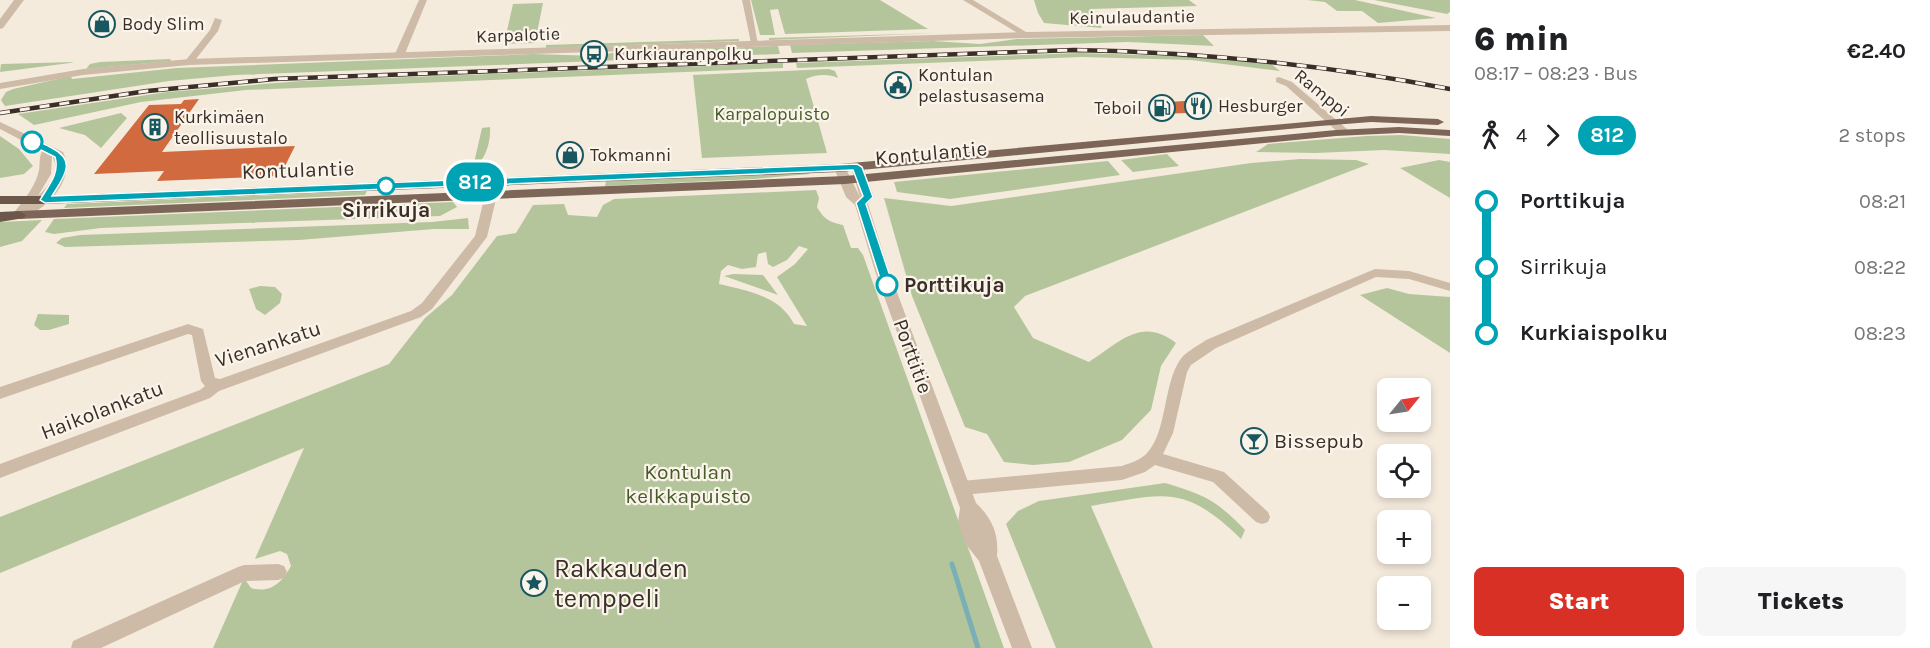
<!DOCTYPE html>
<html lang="en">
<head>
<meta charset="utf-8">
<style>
  :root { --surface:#fff; --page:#f6f6f6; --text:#202124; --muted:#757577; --accent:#d93025 }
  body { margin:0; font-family:Karla,sans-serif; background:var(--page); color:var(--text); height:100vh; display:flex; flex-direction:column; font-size:22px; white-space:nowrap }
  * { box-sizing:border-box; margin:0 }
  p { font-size:20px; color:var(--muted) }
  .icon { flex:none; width:33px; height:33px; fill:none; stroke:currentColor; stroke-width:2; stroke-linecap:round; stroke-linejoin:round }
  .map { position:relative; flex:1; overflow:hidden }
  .drawer { display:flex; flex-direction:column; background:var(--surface); width:480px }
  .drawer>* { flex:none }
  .badge { padding:0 12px; border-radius:20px; font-size:21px; line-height:39px }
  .needle { width:39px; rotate:60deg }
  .buttons { position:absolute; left:1377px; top:378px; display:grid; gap:12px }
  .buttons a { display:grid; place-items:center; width:54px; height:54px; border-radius:9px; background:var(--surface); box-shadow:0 3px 9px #0003; font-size:30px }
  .map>.badge { position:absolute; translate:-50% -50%; box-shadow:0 0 0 3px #fff }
  .legs { display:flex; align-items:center; gap:9px; height:66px; padding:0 24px; font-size:20px }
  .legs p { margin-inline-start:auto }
  .headline { display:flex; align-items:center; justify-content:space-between; height:102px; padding:0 24px }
  h1 { font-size:33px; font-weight:800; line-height:45px }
  .primary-button { display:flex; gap:12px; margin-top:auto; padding:12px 24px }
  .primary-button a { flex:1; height:69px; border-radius:9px; background:var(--accent); color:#fff; font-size:24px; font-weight:800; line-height:69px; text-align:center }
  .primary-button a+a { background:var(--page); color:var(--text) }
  ul { padding:0 24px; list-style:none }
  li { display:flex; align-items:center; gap:21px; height:66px; font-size:22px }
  li i { display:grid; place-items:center; width:9px; height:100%; margin:0 8px; background:currentColor }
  li i::after { content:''; width:15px; height:15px; margin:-8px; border:4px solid; border-radius:50%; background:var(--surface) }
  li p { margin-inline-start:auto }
  li:first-child i { background:linear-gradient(#0000 50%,currentColor 0) }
  li:last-child i { background:linear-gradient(currentColor 50%,#0000 0) }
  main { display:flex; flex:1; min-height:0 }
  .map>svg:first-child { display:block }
  .green { fill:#b5c59b; fill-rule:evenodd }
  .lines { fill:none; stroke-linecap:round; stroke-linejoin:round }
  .stream { stroke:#79afb5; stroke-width:5 }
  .building { fill:#d16a3e }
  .minor { fill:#cebba7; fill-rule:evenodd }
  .tertiary { fill:#cebba7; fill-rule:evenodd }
  .primary { fill:#7d6658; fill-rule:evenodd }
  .trunk { fill:#6c584b; fill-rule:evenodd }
  .rail-casing { stroke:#3a2f28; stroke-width:4.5 }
  .rail { stroke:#fbf4ea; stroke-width:3; stroke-dasharray:10; stroke-linecap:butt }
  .line-1 { fill:#00a3b4; stroke:#fff; stroke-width:1.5 }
  .stop-1-dot { fill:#fff; stroke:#00a3b4; stroke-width:3 }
  .labels { text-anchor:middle; stroke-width:4.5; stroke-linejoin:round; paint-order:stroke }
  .far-street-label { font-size:18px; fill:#3a2f28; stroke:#fbf4ea }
  .far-poi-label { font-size:18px; fill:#3a2f28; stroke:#fbf4ea; text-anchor:start }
  .far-park-label { font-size:18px; fill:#465b29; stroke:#fbf4ea }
  .street-label { font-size:21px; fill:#3a2f28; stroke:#fbf4ea }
  .stop-label { font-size:21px; font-weight:bold; fill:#3a2f28; stroke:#fbf4ea }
  .poi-label { font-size:21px; fill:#3a2f28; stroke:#fbf4ea; text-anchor:start }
  .park-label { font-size:21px; fill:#465b29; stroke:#fbf4ea }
  .near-poi-label { font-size:26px; fill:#3a2f28; stroke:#fbf4ea; text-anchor:start }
</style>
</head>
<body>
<main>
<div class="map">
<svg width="1450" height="648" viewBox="0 0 1450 648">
  <rect width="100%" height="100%" fill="#f5ebdd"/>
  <path class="green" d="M751,0H880L928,29L785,34L778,9L770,10L775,35H760Z
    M1034,0H1189L1197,6L1090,9L1102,28L1044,23L1038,13Z
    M1307,0H1355L1436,18L1378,23L1362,11H1337L1325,2Z
    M1374,0H1450V12L1447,14Z
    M543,3L535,43L504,44L513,4Z
    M940,33L769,40V38Z
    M1203,35L1214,46L1128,42L792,53L790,45L933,41L980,44L1017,39Z
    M739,39V41L546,48V45Z
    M778,46L780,54L235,75L169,81L5,106L1,100L6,92L13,89L71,76L72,79L177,68L533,54L598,56L621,51Z
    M1080,53L1205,57L1270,63L1280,71L1191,60L1082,57L797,68L796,63Z
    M170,59L171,61L86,69L90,64L100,62Z
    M74,62L70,63L0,72L1,64Z
    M783,63V68L246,90L141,102L34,125L18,114L167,92L301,81Z
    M829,69L835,71L838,78C827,73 815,75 806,79L827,153L702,158L693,75Z
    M121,113L127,118L101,148L85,135L59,128Z
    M490,127C491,140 486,162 473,167L482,128Z
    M1401,135L1450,139V154L1384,150L1316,153L1256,152L1268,144L1366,136Z
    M0,136L19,149L33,166L24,174L0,178Z
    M1167,154L1179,166L1133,172L1121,160Z
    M1300,159L1356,160L1369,164L1025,296L1014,307L1033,338L1089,362C1119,343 1141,316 1176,343L1161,366L1151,410L1122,440L1069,462L1033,465L1004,462L987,434L965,427L912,296L884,198L951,206L1251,163Z
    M1439,160L1450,162V198L1400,168Z
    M1108,161L1120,175L950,199L897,192L894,182Z
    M809,171V174L754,179L605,186L606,181Z
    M816,190L819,198L817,207C824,219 829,222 843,225L851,248H858L863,255L1004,648H213L244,578L251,588C271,594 282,582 291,566L287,554L280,551L255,559L304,448L0,573V517L389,364L425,318L452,295L497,236L516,233L533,205L564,204L568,215L597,217L603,205L614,199ZM799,246L808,249L795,264L777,277L807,326L794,324C780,296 748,291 719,284L721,271L728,265L742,269L756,267L758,254L766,252L768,264L773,267L787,260Z
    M367,191L365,195L64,208L67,204Z
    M453,202L457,207L440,216L101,228L54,234L45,232L54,219Z
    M468,218L469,229H434L299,240L65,247L56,243L62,238L80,235L432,222Z
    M42,220L22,241L0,247V222Z
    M733,274L763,275L778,295L724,276Z
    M260,286L275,287L282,294L280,303L265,315L256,309L249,289Z
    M1387,288L1409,294L1450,297V353L1360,295Z
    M38,314L69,315V324L49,330H40L34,325Z
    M1165,483C1205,495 1216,500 1245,530L1241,539C1184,483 1164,494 1091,506L1153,648H1056L1006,524L1018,511L1039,501Z"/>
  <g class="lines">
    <path class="stream" d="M952,564L978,648"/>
  </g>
  <path class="building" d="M199,99L162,152L295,146L280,176L157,181L164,171L94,174L149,105L181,104L184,100Z
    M1201,100L1212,112L1161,114L1151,103Z"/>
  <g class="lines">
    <path class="minor" d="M419,0H427L404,56L396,58L394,56Z
      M742,0H750L758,45L751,43Z
      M963,0H973L1031,35L1024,37Z
      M215,18L222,20L218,31L192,64H186V60L210,30Z
      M1279,77L1292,82L1348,130V134H1340L1286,86L1276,82V78Z
      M491,192L497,195L487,237L432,309L421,317L219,391L210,398L0,478V464L200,390L205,386L201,381L192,335L188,334L0,399V387L188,324L203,329L215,378L220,379L411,311L422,303L475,236L485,195Z
      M1375,269L1409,271L1450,283V291L1409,279L1376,277L1216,348L1191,365L1187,372L1173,433L1163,454L1224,472L1268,512L1270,517L1268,522L1262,524L1256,522L1213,482L1155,465L1145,472L1122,480L962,495L956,493L954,488L956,483L962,481L1122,466C1130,463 1141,460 1147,453C1167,432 1163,385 1180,360C1185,352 1198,346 1206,340Z
      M278,564L284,566L287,572L284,578L278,580L245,581L101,648H71L73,641L238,567L244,565Z"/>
    <path class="tertiary" d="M14,0H24L3,28L0,29V19Z
      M1450,25V31L1027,38L189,65L83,75L0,89V83L83,69L189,59L1027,32Z
      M0,122L63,152C77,180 45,212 19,219L12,215C21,203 34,189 38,174C41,165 38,160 42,151L0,129ZM52,156C61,171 50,185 38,196L51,174Z
      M857,163L863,167L874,197L868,204L889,271L976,503C992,518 999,534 997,556L1032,648H1012L979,561L965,543L958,522L960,508L875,271L855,205L846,197L834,168L836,165H844L860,197L851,167Z"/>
    <path class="primary" d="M1371,116L1438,119L1444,122L1438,125L1371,122L1320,126L840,172L45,204L39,200L45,196L840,164Z
      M1399,127L1450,130V136L1399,133L1336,136L845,184L19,219L12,215L19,211L845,176L1336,130Z"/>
    <path class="trunk" d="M0,196H45L52,200L45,204H0Z
      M19,211L26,215L24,218L0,222V212Z"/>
    <defs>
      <path id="rail" d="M0,113L147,91L274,79L1074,50C1201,52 1325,65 1450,89"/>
    </defs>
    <use href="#rail" class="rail-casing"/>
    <use href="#rail" class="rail"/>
  </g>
  <path class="line-1" d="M29,140C37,139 44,144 52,148C78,161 63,178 52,196L857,164L862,167L873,197L866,204L893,285L887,289L882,285L856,203L863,196L853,170L45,203L40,200C48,186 60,174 55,157L29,144Z"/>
  <defs>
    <symbol id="shop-ring" viewBox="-11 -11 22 22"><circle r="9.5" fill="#fbf4ea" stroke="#195760" stroke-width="1.5"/><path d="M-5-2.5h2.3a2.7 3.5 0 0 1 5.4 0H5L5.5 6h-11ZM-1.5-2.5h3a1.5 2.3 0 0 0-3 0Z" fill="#195760"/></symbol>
    <symbol id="bus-ring" viewBox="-11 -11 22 22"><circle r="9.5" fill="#fbf4ea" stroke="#195760" stroke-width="1.5"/><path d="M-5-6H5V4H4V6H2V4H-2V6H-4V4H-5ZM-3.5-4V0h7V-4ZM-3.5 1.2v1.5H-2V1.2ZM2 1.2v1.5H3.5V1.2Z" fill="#195760"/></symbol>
    <symbol id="civic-ring" viewBox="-11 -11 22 22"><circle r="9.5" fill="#fbf4ea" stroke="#195760" stroke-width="1.5"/><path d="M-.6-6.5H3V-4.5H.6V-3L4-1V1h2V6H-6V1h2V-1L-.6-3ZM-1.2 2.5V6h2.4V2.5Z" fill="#195760"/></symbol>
    <symbol id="restaurant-ring" viewBox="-11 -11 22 22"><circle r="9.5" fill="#fbf4ea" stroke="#195760" stroke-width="1.5"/><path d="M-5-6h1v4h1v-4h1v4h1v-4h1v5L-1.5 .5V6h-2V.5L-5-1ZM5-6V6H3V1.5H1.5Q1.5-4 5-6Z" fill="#195760"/></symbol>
    <symbol id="fuel-ring" viewBox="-11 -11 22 22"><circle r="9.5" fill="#fbf4ea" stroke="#195760" stroke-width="1.5"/><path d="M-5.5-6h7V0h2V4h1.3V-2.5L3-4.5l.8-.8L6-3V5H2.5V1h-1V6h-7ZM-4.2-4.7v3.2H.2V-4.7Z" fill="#195760"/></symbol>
    <symbol id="building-ring" viewBox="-11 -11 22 22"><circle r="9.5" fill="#fbf4ea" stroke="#195760" stroke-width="1.5"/><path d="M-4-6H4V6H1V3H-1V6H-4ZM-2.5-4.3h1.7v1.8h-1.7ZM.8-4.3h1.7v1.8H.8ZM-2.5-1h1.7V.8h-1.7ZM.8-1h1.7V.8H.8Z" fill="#195760"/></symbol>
    <symbol id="bar-ring" viewBox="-11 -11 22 22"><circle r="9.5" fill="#fbf4ea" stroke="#195760" stroke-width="1.5"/><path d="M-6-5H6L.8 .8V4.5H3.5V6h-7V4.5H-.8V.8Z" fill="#195760"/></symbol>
    <symbol id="sight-ring" viewBox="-11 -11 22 22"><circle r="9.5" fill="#fbf4ea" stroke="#195760" stroke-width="1.5"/><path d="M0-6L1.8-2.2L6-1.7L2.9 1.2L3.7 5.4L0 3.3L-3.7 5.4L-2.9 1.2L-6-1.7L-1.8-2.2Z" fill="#195760"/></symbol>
  </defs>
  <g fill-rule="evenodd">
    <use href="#shop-ring" x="87" y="9" width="30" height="30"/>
    <use href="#bus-ring" x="579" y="39" width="30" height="30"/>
    <use href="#civic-ring" x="883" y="70" width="30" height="30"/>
    <use href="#restaurant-ring" x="1183" y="91" width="30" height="30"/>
    <use href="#fuel-ring" x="1147" y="93" width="30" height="30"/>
    <use href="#building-ring" x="140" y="112" width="30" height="30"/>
    <use href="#shop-ring" x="555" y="140" width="30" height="30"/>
    <use href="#bar-ring" x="1239" y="426" width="30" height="30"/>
    <use href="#sight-ring" x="519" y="568" width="30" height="30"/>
  </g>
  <g class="stop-1-dot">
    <circle cx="32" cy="142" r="10"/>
    <circle cx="386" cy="186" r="8"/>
    <circle cx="887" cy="285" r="10"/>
  </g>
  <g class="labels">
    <g class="far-street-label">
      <text transform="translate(1132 17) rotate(-1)" y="6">Keinulaudantie</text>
      <text transform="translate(518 35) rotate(-2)" y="6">Karpalotie</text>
      <text transform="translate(1322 93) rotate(39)" y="6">Ramppi</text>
    </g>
    <g class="far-poi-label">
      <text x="122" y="30">Body Slim</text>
      <text x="614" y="60">Kurkiauranpolku</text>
      <text x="918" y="81">Kontulan<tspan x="918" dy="21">pelastusasema</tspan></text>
      <text x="1218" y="112">Hesburger</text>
      <text x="1142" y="114" text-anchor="end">Teboil</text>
      <text x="174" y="123">Kurkimäen<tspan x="174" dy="21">teollisuustalo</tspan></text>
      <text x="590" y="161">Tokmanni</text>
    </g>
    <g class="far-park-label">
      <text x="772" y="120">Karpalopuisto</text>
    </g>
    <g class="street-label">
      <text transform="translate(931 153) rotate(-5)" y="7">Kontulantie</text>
      <text transform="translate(298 170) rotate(-2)" y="7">Kontulantie</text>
      <text transform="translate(268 344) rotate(-18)" y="7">Vienankatu</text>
      <text transform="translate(913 356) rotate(70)" y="7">Porttitie</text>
      <text transform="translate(102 410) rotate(-21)" y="7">Haikolankatu</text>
    </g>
    <g class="stop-label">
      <text x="386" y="217">Sirrikuja</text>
      <text x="904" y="292" text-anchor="start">Porttikuja</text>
    </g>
    <g class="poi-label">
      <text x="1274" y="448">Bissepub</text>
    </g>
    <g class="park-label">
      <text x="688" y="479">Kontulan<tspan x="688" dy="24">kelkkapuisto</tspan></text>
    </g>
    <g class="near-poi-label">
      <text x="554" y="577">Rakkauden<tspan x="554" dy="30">temppeli</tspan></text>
    </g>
  </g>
</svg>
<div class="buttons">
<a><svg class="needle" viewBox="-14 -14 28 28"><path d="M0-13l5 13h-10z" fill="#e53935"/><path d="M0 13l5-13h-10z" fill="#757577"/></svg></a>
<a><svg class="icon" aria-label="locate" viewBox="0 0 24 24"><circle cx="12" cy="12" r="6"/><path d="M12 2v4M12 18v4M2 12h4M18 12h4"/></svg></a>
<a>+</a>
<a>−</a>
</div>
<b class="badge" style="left:475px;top:182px;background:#00a3b4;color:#fff">812</b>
</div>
<section class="drawer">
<div class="headline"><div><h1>6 min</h1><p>08:17 – 08:23 · Bus</p></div><b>€2.40</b></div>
<div class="legs"><svg class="icon" aria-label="walk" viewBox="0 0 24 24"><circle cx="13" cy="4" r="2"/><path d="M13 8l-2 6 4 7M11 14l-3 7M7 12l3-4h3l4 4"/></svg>4<svg class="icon" aria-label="forward" viewBox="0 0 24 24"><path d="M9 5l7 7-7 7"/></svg><b class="badge" style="background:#00a3b4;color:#fff">812</b><p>2 stops</p></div>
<ul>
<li><i style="color:#00a3b4"></i><b>Porttikuja</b><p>08:21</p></li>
<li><i style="color:#00a3b4"></i><span>Sirrikuja</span><p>08:22</p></li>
<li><i style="color:#00a3b4"></i><b>Kurkiaispolku</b><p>08:23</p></li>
</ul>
<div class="primary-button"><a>Start</a><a>Tickets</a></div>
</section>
</main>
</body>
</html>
